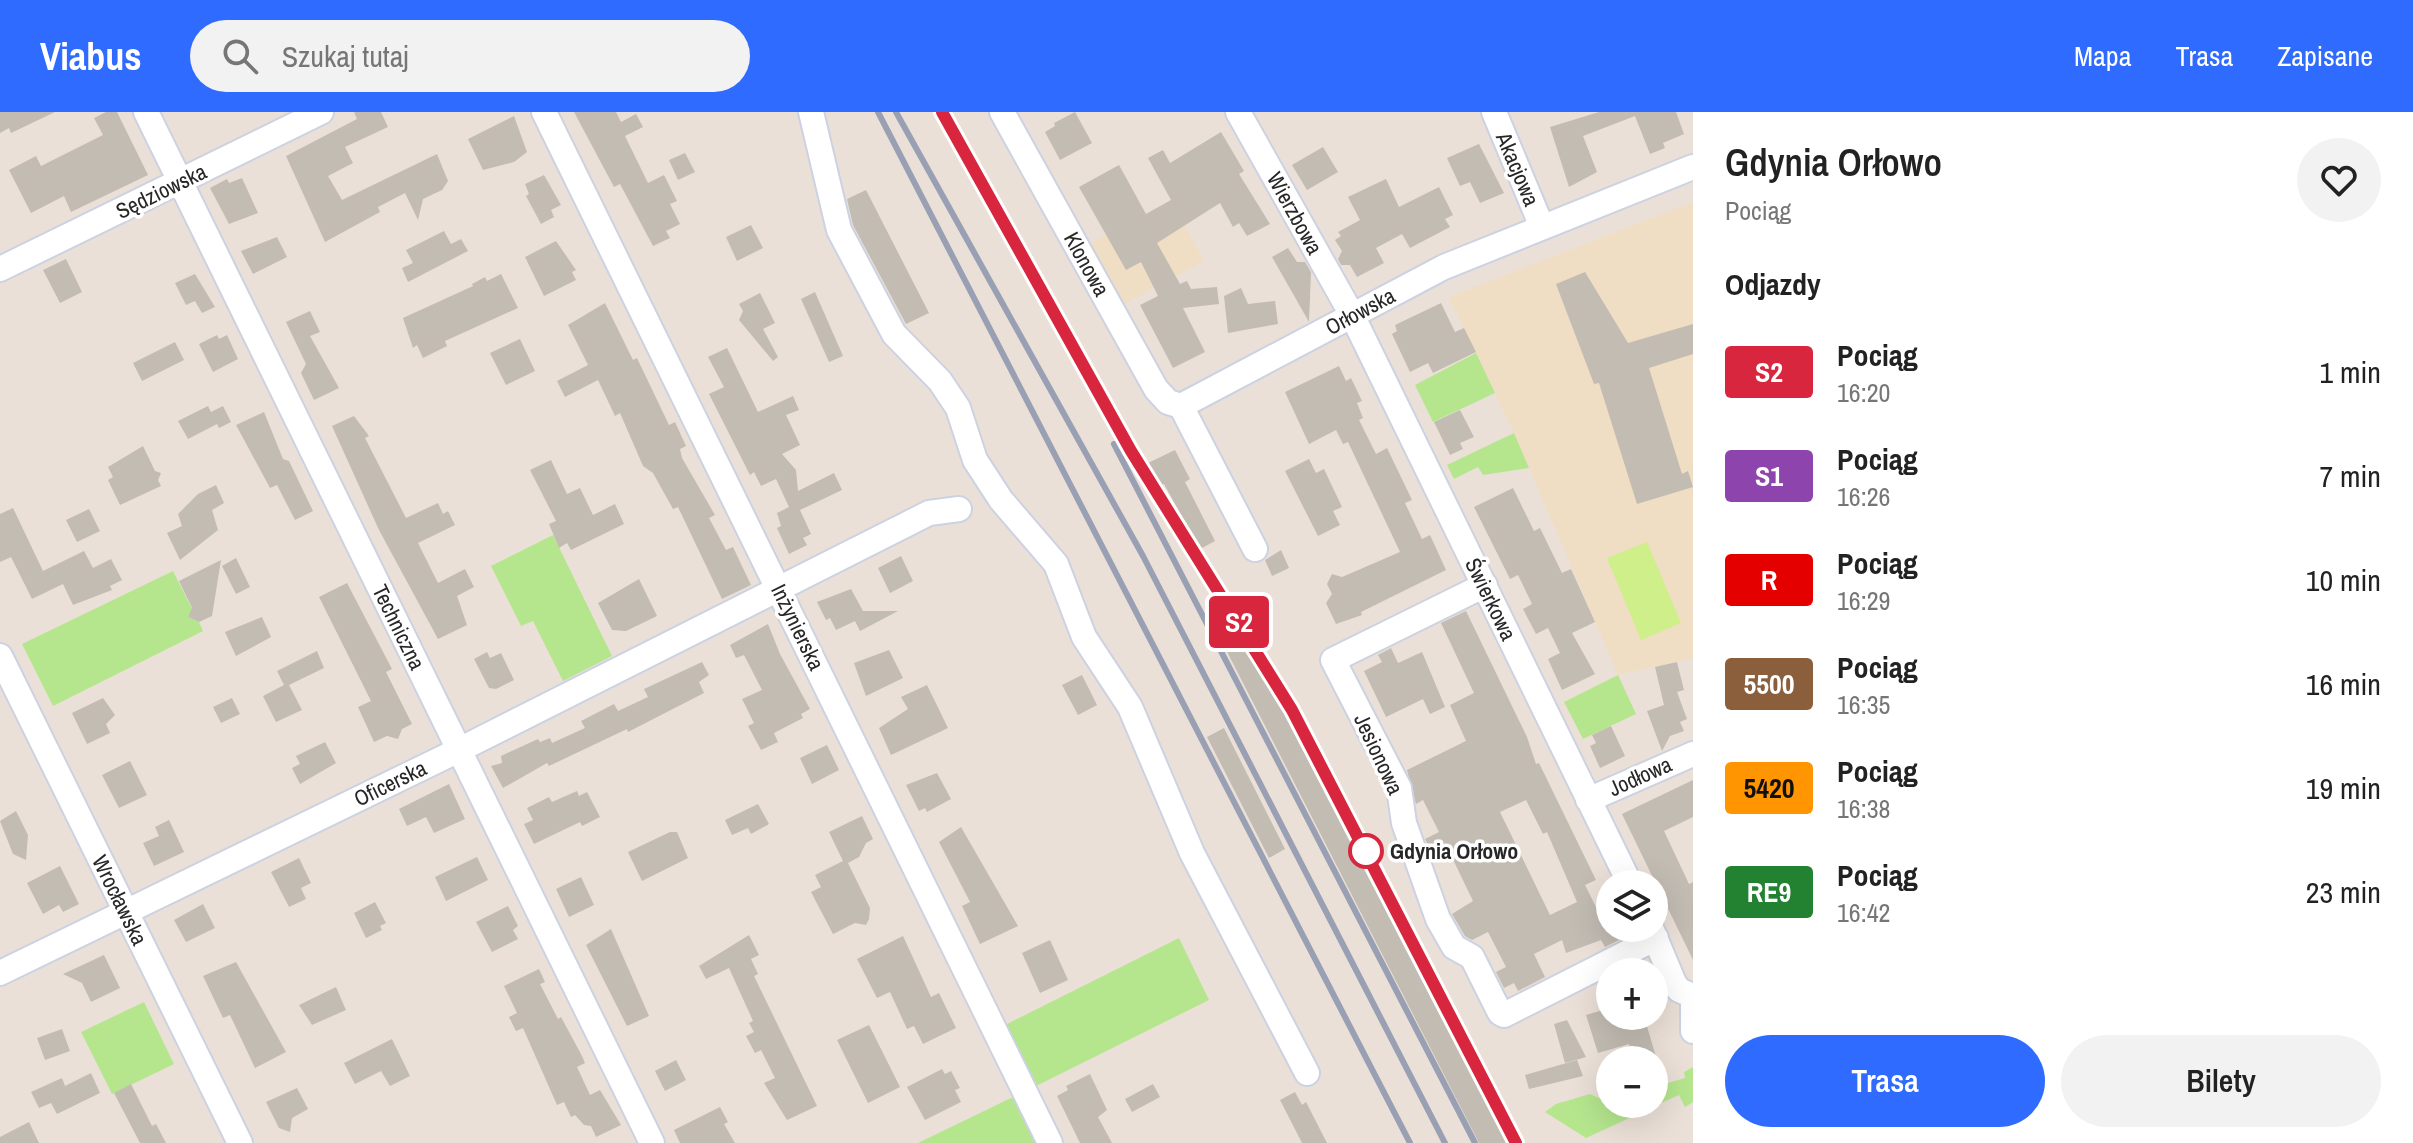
<!DOCTYPE html>
<html lang="pl">
<head>
<meta charset="utf-8">
<style>
  :root { --surface:#fff; --page:#f2f2f2; --text:#222; --muted:#767676; --accent:#306bff }
  body { margin:0; font-family:"Archivo Narrow",sans-serif; background:var(--page); color:var(--text); height:100vh; display:flex; flex-direction:column; font-size:30px; white-space:nowrap }
  * { box-sizing:border-box; margin:0 }
  p { font-size:26px; color:var(--muted) }
  .icon { flex:none; width:44px; height:44px; fill:none; stroke:currentColor; stroke-width:2; stroke-linecap:round; stroke-linejoin:round }
  .map { position:relative; flex:1; overflow:hidden }
  .panel { display:flex; flex-direction:column; background:var(--surface); width:720px }
  .panel>* { flex:none }
  .badge { padding:0 16px; border-radius:6px; font-size:28px; line-height:52px }
  .buttons { position:absolute; left:1596px; top:758px; display:grid; gap:16px }
  .buttons a { display:grid; place-items:center; width:72px; height:72px; border-radius:50%; background:var(--surface); box-shadow:0 8px 32px #0002; font-size:40px }
  .map>.badge { position:absolute; translate:-50% -50%; box-shadow:0 0 0 4px #fff }
  h2 { padding:0 32px; font-size:30px; line-height:72px }
  .round { display:grid; place-items:center; flex:none; width:84px; height:84px; border-radius:42px; background:var(--page) }
  .overview { display:flex; align-items:center; justify-content:space-between; height:136px; padding:0 32px }
  h1 { font-size:38px; font-weight:600; line-height:60px }
  .button { display:flex; gap:16px; margin-top:auto; padding:16px 32px }
  .button a { flex:1; height:92px; border-radius:48px; background:var(--accent); color:#fff; font-size:32px; font-weight:600; line-height:92px; text-align:center }
  .button a+a { background:var(--page); color:var(--text) }
  ul { padding:0; list-style:none }
  li { display:flex; align-items:center; gap:24px; height:104px; padding:0 32px }
  li div { flex:1 }
  li b { display:block; font-size:30px }
  li em { font-style:normal }
  li .badge { min-width:88px; font-weight:700; text-align:center }
  header { display:flex; align-items:center; gap:48px; box-sizing:border-box; height:112px; padding:0 40px; background:var(--accent); color:#fff }
  header strong { font-size:38px }
  nav { display:flex; gap:44px; margin-inline-start:auto; font-size:28px }
  .search { width:560px; height:72px; background:var(--page); display:flex; align-items:center; gap:20px; box-sizing:border-box; padding:0 28px; border-radius:44px; color:var(--muted); font-size:30px }
  main { display:flex; flex:1; min-height:0 }
  .map>svg:first-child { display:block }
  .education { fill:#efddc4 }
  .green { fill:#b5e68e }
  .pitch { fill:#ceef89 }
  .building { fill:#c2bcb3; fill-rule:evenodd }
  .lines { fill:none; stroke-linecap:round; stroke-linejoin:round }
  .minor-casing { stroke:#ccd2e2; stroke-width:28 }
  .minor { stroke:#fff; stroke-width:24 }
  .rail { stroke:#9aa0b3; stroke-width:6 }
  .line-casing { stroke:#fff; stroke-width:18 }
  .line { stroke:#d7263d; stroke-width:12 }
  .stop-dot { fill:#fff; stroke:#d7263d; stroke-width:4 }
  .labels { text-anchor:middle; stroke-width:7; stroke-linejoin:round; paint-order:stroke }
  .street-label { font-size:22px; fill:#272727; stroke:#fff }
  .stop-label { font-size:22px; font-weight:bold; fill:#272727; stroke:#fff; text-anchor:start }
</style>
</head>
<body>
<header>
<strong>Viabus</strong>
<div class="search"><svg class="icon" aria-label="search" viewBox="0 0 24 24"><circle cx="10" cy="10" r="6"/><path d="M15 15l6 6"/></svg>Szukaj tutaj</div>
<nav><a>Mapa</a><a>Trasa</a><a>Zapisane</a></nav>
</header>
<main>
<div class="map">
<svg width="1693" height="1031" viewBox="0 0 1693 1031">
  <rect width="100%" height="100%" fill="#ebe0d7"/>
  <path class="education" d="M1171,88L1204,149L1122,193L1089,132Z
    M1693,90V546L1618,563L1514,321L1449,185Z"/>
  <path class="green" d="M1476,241L1495,281L1433,310L1415,273Z
    M1514,321L1529,356L1483,363L1478,355L1454,367L1447,353Z
    M553,423L612,544L563,569L533,509L521,514L491,454Z
    M173,459L192,497L188,505L199,510L203,519L53,594L22,532Z
    M1618,563L1636,602L1583,627L1564,590Z
    M1179,826L1209,888L1036,974L1005,913Z
    M144,890L174,952L112,982L81,920Z
    M1693,955V990L1685,995L1679,983L1641,1000L1622,992H1654V975L1685,966L1684,960Z
    M1590,982L1636,1003L1586,1026L1545,1000L1556,992Z
    M1015,984L1038,1031H918Z"/>
  <path class="pitch" d="M1647,430L1681,511L1641,528L1607,446Z"/>
  <path class="building" d="M0,0H55L11,21L9,16L0,21Z
    M106,0H117L148,63L71,100L64,84L31,101L9,58L36,44L41,54L103,23L94,6Z
    M354,0H381L388,15L345,35L353,51L328,64L342,88L437,42L448,69L442,78L423,87L418,108L405,81L378,95L380,100L325,130L286,44L357,7Z
    M574,0H616L621,10L636,2L643,15L625,24L648,71L664,63L677,89L670,92L680,112L666,119L670,126L653,134L620,72L614,75Z
    M1075,0L1092,31L1060,48L1045,20L1055,14L1054,11Z
    M1599,0H1676L1684,22L1663,31L1665,36L1650,42L1635,4L1583,24L1597,60L1569,75L1550,15Z
    M514,4L527,40L514,50L483,58L468,27Z
    M1221,20L1244,59L1239,62L1270,112L1247,124L1239,111L1233,115L1220,91L1157,131L1180,172L1187,169L1191,177L1217,175L1219,192L1183,196L1205,240L1173,256L1140,193L1158,184L1141,150L1126,158L1079,75L1119,53L1146,102L1171,88L1148,46L1163,38L1170,51Z
    M1479,32L1504,81L1480,91L1470,70L1460,74L1447,46Z
    M1323,35L1338,60L1307,78L1292,53Z
    M685,41L695,60L678,68L669,48Z
    M544,63L561,93L551,98L554,105L541,112L526,84L529,82L525,72Z
    M242,66L258,101L229,112L210,76L227,67L229,71Z
    M1386,67L1399,95L1439,75L1453,103L1445,107L1450,115L1410,136L1402,122L1376,136L1384,151L1357,165L1350,153H1341L1338,147L1342,139L1335,128L1341,124L1338,120L1360,108L1348,85Z
    M866,78L929,201L906,212L853,113L847,87Z
    M751,113L763,136L737,149L726,125Z
    M444,119L451,132L461,127L468,139L408,170L402,156L413,151L406,138Z
    M277,125L287,145L253,162L241,139Z
    M556,129L576,158L572,160L576,168L544,184L525,145Z
    M1288,136L1297,150H1305L1311,160L1309,210L1272,145Z
    M66,147L82,180L60,191L43,158Z
    M1585,160L1628,231L1693,212V242L1649,256L1682,362L1688,359L1693,375L1637,392L1599,271L1594,272L1556,172Z
    M195,162L215,195L202,201L195,189L186,193L175,171Z
    M501,162L518,196L445,229L447,234L423,246L417,233L413,236L403,206L473,174L472,172L485,165L487,169Z
    M1241,176L1248,192L1275,189L1278,212L1228,221L1224,184Z
    M815,180L843,244L829,250L801,187Z
    M760,181L775,211L763,217L778,245L773,249L739,208L743,199L739,192Z
    M605,191L633,248L637,246L669,313L675,310L686,334L680,337L682,346L715,403L709,406L726,438L733,435L751,473L722,487L678,395L673,397L653,361L643,354L620,301L615,304L598,268L565,285L557,269L588,253L568,213Z
    M1441,191L1455,220L1464,216L1476,240L1433,261L1428,251L1410,260L1392,222L1397,219L1395,213Z
    M310,199L320,220L310,224L339,276L314,288L301,261L306,252L286,210Z
    M217,223L219,227L227,223L238,247L213,260L199,232Z
    M520,227L535,259L506,273L490,241Z
    M175,230L184,248L142,269L133,251Z
    M727,236L758,300L793,284L799,298L786,303L800,333L782,342L796,358L798,379L834,361L842,378L800,398L811,422L803,426L807,433L789,442L777,416L781,414L777,401L789,395L776,367L761,374L754,360L750,363L709,282L724,275L708,245Z
    M1339,254L1346,269L1351,266L1362,289L1357,291L1363,306L1359,308L1376,342L1387,336L1412,388L1405,391L1422,427L1430,423L1446,458L1361,500L1362,503L1336,512L1326,491L1332,482L1327,472L1332,462L1342,465L1400,440L1348,330L1343,332L1336,318L1309,332L1285,280Z
    M208,294L211,300L223,294L231,310L219,316L217,312L188,327L178,309Z
    M1460,298L1474,325L1460,331L1463,337L1450,343L1434,310Z
    M264,300L283,347L289,349L313,399L295,408L277,373L270,376L236,313Z
    M354,304L369,324L365,326L406,406L438,391L443,402L448,399L455,413L418,431L438,471L465,457L474,475L457,484L467,513L438,527L379,418L332,314Z
    M143,334L155,359L161,361L158,368L161,374L120,393L108,368L113,365L108,355Z
    M1175,338L1190,367L1185,370L1215,429L1200,437L1164,372L1160,374L1148,351Z
    M1309,347L1316,361L1324,357L1342,395L1333,399L1340,413L1318,424L1285,359Z
    M551,348L567,382L580,376L593,403L615,392L624,412L571,438L567,431L559,436L549,412L556,409L530,358Z
    M216,373L224,391L212,398L218,418L180,448L167,421L182,414L178,402L198,382Z
    M1513,376L1534,419L1540,416L1562,461L1571,457L1595,510L1572,521L1595,562L1562,578L1548,547L1560,541L1548,516L1536,522L1523,497L1532,492L1518,463L1510,467L1474,395Z
    M13,396L43,459L84,439L93,456L111,447L122,468L110,474L112,478L73,493L63,472L32,487L11,445L0,450V402Z
    M89,397L100,419L77,430L66,408Z
    M1281,438L1289,456L1272,464L1265,448Z
    M901,444L913,469L890,481L878,456Z
    M236,446L250,475L236,482L222,454Z
    M221,448L212,504L199,510L188,505L192,496L179,469Z
    M639,467L657,504L626,519L612,518L598,491Z
    M347,471L392,557L386,560L412,612L402,617L398,627L387,624L374,630L358,595L371,589L319,485Z
    M851,477L863,499H898L860,519L855,509L836,518L830,506L826,508L817,490Z
    M1466,499L1527,625L1536,652L1539,651L1596,768L1585,773L1599,801L1610,795V816H1620L1625,825L1605,835L1601,828L1566,841L1562,828L1534,842L1545,865L1518,879L1514,871L1504,876L1496,860L1506,855L1488,820L1472,828L1465,824L1452,802L1473,789L1446,733H1428L1425,727L1439,720L1423,688L1416,692L1407,658L1466,629L1450,593L1474,581L1441,511ZM1526,688L1543,722L1547,720L1577,790L1550,803L1500,700Z
    M262,505L271,525L236,544L225,520Z
    M768,512L780,542L810,597L801,602L803,606L774,621L778,630L761,638L748,614L754,611L742,587L762,578L744,543L736,546L730,533Z
    M1239,518L1315,649L1510,1031H1479L1221,528Z
    M1391,536L1398,551L1422,540L1445,595L1430,602L1423,587L1386,605L1364,559L1382,550L1378,543Z
    M889,538L903,566L866,584L854,551Z
    M317,539L324,556L289,573L302,598L276,610L263,584L284,573L277,559Z
    M487,540L490,546L501,541L514,568L496,577L489,576L474,547Z
    M702,550L709,563L699,570L704,581L628,620L627,617L549,654L547,651L503,676L491,654L502,651L501,644L538,627L540,630L550,626L552,631L585,616L581,609L614,592L618,599L648,585L644,577Z
    M1677,550L1684,578L1677,580L1687,607L1680,610L1684,619L1670,624L1662,639L1647,599L1664,593L1655,555Z
    M1082,563L1097,593L1078,603L1062,573Z
    M927,573L948,616L891,643L879,616L908,597L901,585Z
    M103,586L115,603L106,612L110,621L87,632L72,601Z
    M232,586L240,602L221,611L213,595Z
    M1611,614L1625,644L1600,656L1590,634L1596,631L1592,623Z
    M1224,616L1285,737L1269,746L1207,625Z
    M325,630L336,651L300,672L292,656L300,652L296,644Z
    M827,633L839,658L812,672L800,646Z
    M130,649L147,683L119,696L102,663Z
    M937,661L951,687L927,700L925,696L919,699L906,673Z
    M1693,668V705L1664,719L1689,772L1693,770V848L1622,702Z
    M449,672L465,707L434,721L426,705L407,714L399,697Z
    M577,679L579,684L587,680L600,705L582,714L580,710L534,732L524,712L533,708L527,696L549,685L552,690Z
    M758,692L769,712L751,722L748,716L732,723L725,708Z
    M16,699L28,723L26,748L13,742L0,709Z
    M862,704L873,727L866,731L859,745L848,751L870,796L869,807L866,813L855,811L833,822L811,780L821,775L815,763L843,749L829,720Z
    M169,708L184,740L154,754L143,731L159,724L155,715Z
    M961,715L1018,814L980,832L962,794L970,790L939,730Z
    M670,720H677L688,746L642,769L628,740Z
    M477,745L488,768L446,789L435,765Z
    M299,746L311,771L301,776L306,787L289,795L271,760Z
    M60,754L79,792L63,800L59,793L43,802L27,771Z
    M581,765L594,793L569,805L556,777Z
    M375,790L386,811L380,814L382,818L366,826L354,801Z
    M203,792L215,816L186,830L174,808Z
    M508,794L518,814L513,818L518,827L492,840L476,810Z
    M611,817L649,904L627,914L586,833Z
    M749,823L759,843L751,847L758,862L754,864L817,994L787,1008L764,971L775,966L761,938L755,941L746,924L754,920L749,911L753,909L729,856L706,867L699,854Z
    M903,824L931,885L939,881L956,916L923,932L914,914L907,917L890,880L877,886L857,847Z
    M1050,828L1068,868L1040,881L1022,841Z
    M104,843L120,876L91,890L82,871L63,862Z
    M236,850L286,940L255,956L230,903L223,906L203,864Z
    M539,857L545,870L540,872L558,907L561,905L582,944L585,951L577,955L590,983L600,978L621,1013L596,1025L591,1014L584,1013L575,1003L571,1005L564,990L557,993L523,916L516,919L509,905L517,901L504,874Z
    M336,875L346,898L312,913L299,893Z
    M1610,896V904H1644L1656,945L1633,948L1629,932L1598,941L1586,903Z
    M1567,908L1586,945L1565,951L1554,912Z
    M869,913L900,975L868,991L837,928Z
    M62,917L70,939L45,948L37,926Z
    M392,927L410,964L390,974L381,959L355,972L344,951Z
    M676,948L686,968L665,979L655,959Z
    M1577,948L1583,964L1529,977L1525,963Z
    M942,957L945,962L951,959L960,976L955,978L961,990L925,1008L907,975Z
    M91,961L100,981L57,1002L51,991L39,996L31,980L62,966L65,974Z
    M1090,962L1107,998L1098,1005L1112,1031H1080L1057,984L1068,978L1066,974Z
    M131,972L152,1014L156,1012L166,1031H140L114,981Z
    M1153,972L1160,985L1132,1000L1125,987Z
    M297,976L308,997L292,1006L290,1020L279,1016L266,990Z
    M1295,980L1302,993L1306,990L1327,1031H1302L1280,988Z
    M720,995L728,1010L724,1012L735,1031H680L674,1018Z
    M29,1010L39,1031H0V1025Z"/>
  <g class="lines">
    <defs>
      <path id="minor" d="M146,0L652,1031
        M544,0L1050,1031
        M811,0L839,118L894,222L940,269L958,296L975,348L1001,388L1056,452L1084,525L1130,595L1192,741L1307,961
        M1002,0L1156,277L1168,290L1181,294
        M1238,0L1352,203L1630,772
        M1494,0L1542,115
        M0,157L321,0
        M1181,294L1444,155L1693,55
        M1181,294L1255,437
        M1485,473L1333,548L1399,676L1404,711L1438,807L1454,835L1472,845L1500,901L1504,903L1656,826
        M0,544L240,1031
        M1588,688L1693,642
        M1651,816L1674,871L1679,878L1693,884
        M0,861L459,638L929,401L959,397
        M1693,884V919"/>
    </defs>
    <use href="#minor" class="minor-casing"/>
    <use href="#minor" class="minor"/>
    <path class="rail" d="M878,0L1410,1031
      M896,0L1143,444L1445,1031
      M942,0L1131,339L1292,598L1516,1031
      M1114,332L1475,1031"/>
  </g>
  <g class="lines">
    <defs>
      <path id="line" d="M942,0L1131,339L1292,598L1516,1031"/>
    </defs>
    <use href="#line" class="line-casing"/>
    <use href="#line" class="line"/>
  </g>
  <circle class="stop-dot" cx="1366" cy="739" r="16"/>
  <g class="labels">
    <g class="street-label">
      <text transform="translate(1518 57) rotate(67)" y="8">Akacjowa</text>
      <text transform="translate(161 79) rotate(-26)" y="8">Sędziowska</text>
      <text transform="translate(1295 101) rotate(61)" y="8">Wierzbowa</text>
      <text transform="translate(1087 152) rotate(61)" y="8">Klonowa</text>
      <text transform="translate(1360 199) rotate(-28)" y="8">Orłowska</text>
      <text transform="translate(1491 487) rotate(64)" y="8">Świerkowa</text>
      <text transform="translate(399 515) rotate(64)" y="8">Techniczna</text>
      <text transform="translate(798 515) rotate(64)" y="8">Inżynierska</text>
      <text transform="translate(1379 642) rotate(65)" y="8">Jesionowa</text>
      <text transform="translate(1640 664) rotate(-24)" y="8">Jodłowa</text>
      <text transform="translate(390 671) rotate(-26)" y="8">Oficerska</text>
      <text transform="translate(120 788) rotate(64)" y="8">Wrocławska</text>
    </g>
    <g class="stop-label">
      <text x="1390" y="747">Gdynia Orłowo</text>
    </g>
  </g>
</svg>
<div class="buttons">
<a><svg class="icon" aria-label="layers" viewBox="0 0 24 24"><path d="M12 4l9 5-9 5-9-5zM3 14l9 5 9-5"/></svg></a>
<a>+</a>
<a>−</a>
</div>
<b class="badge" style="left:1239px;top:510px;background:#d7263d;color:#fff">S2</b>
</div>
<section class="panel">
<div class="overview"><div><h1>Gdynia Orłowo</h1><p>Pociąg</p></div><a class="round"><svg class="icon" aria-label="heart" viewBox="0 0 24 24"><path d="M12 20l-8-8c-3-5 5-10 8-4 3-6 11-1 8 4z"/></svg></a></div>
<h2>Odjazdy</h2>
<ul>
<li><span class="badge" style="background:#d7263d;color:#fff">S2</span><div><b>Pociąg</b><p>16:20</p></div><em>1 min</em></li>
<li><span class="badge" style="background:#8e44ad;color:#fff">S1</span><div><b>Pociąg</b><p>16:26</p></div><em>7 min</em></li>
<li><span class="badge" style="background:#e50000;color:#fff">R</span><div><b>Pociąg</b><p>16:29</p></div><em>10 min</em></li>
<li><span class="badge" style="background:#8b5e3c;color:#fff">5500</span><div><b>Pociąg</b><p>16:35</p></div><em>16 min</em></li>
<li><span class="badge" style="background:#ff9500;color:#111">5420</span><div><b>Pociąg</b><p>16:38</p></div><em>19 min</em></li>
<li><span class="badge" style="background:#238132;color:#fff">RE9</span><div><b>Pociąg</b><p>16:42</p></div><em>23 min</em></li>
</ul>
<div class="button"><a>Trasa</a><a>Bilety</a></div>
</section>
</main>
</body>
</html>
